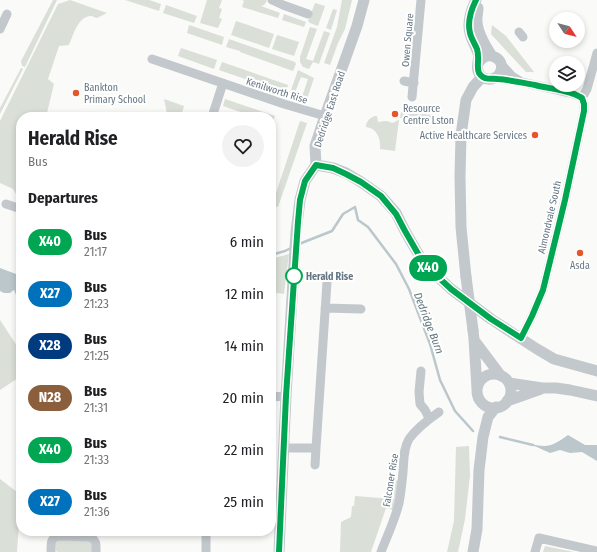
<!DOCTYPE html>
<html lang="en">
<head>
<meta charset="utf-8">
<style>
  :root { --surface:#fff; --page:#f2f2f2; --text:#202124; --muted:#757577 }
  body { margin:0; font-family:"Fira Sans Condensed",sans-serif; background:var(--page); color:var(--text); height:100vh; display:flex; flex-direction:column; font-size:15px; white-space:nowrap }
  * { box-sizing:border-box; margin:0 }
  p { font-size:13px; color:var(--muted) }
  .icon { flex:none; width:22px; height:22px; fill:none; stroke:currentColor; stroke-width:2; stroke-linecap:round; stroke-linejoin:round }
  .map { position:relative; flex:1; overflow:hidden }
  .panel { position:absolute; left:16px; top:112px; width:260px; height:424px; display:flex; flex-direction:column; background:var(--surface); border-radius:16px; box-shadow:0 2px 6px #0003 }
  .panel>* { flex:none }
  .badge { padding:0 8px; border-radius:13px; font-size:14px; line-height:26px }
  .needle { width:26px; rotate:126deg }
  .controls { position:absolute; left:549px; top:12px; display:grid; gap:8px }
  .controls a { display:grid; place-items:center; width:36px; height:36px; border-radius:50%; background:var(--surface); box-shadow:0 2px 6px #0003; font-size:20px }
  .map>.badge { position:absolute; translate:-50% -50%; box-shadow:0 0 0 2px #fff }
  h2 { padding:0 12px; font-size:15px; line-height:36px }
  .round { display:grid; place-items:center; flex:none; width:42px; height:42px; border-radius:21px; background:var(--page) }
  .overview { display:flex; align-items:center; justify-content:space-between; height:68px; padding:0 12px }
  h1 { font-size:19px; font-weight:700; line-height:30px }
  ul { padding:0; list-style:none }
  li { display:flex; align-items:center; gap:12px; height:52px; padding:0 12px }
  li div { flex:1 }
  li b { display:block; font-size:15px }
  li em { font-style:normal }
  li .badge { min-width:44px; font-weight:700; text-align:center }
  .map>svg:first-child { display:block }
  .green { fill:#dadfd7 }
  .water { fill:#bbc7cb }
  .lines { fill:none; stroke-linecap:round; stroke-linejoin:round }
  .stream { stroke:#bbc7cb; stroke-width:2.5 }
  .minor { stroke:#c3c8cc; stroke-width:9 }
  .tertiary { stroke:#c3c8cc; stroke-width:11 }
  .tertiary-bridge { stroke:#c3c8cc; stroke-width:11 }
  .line-casing { stroke:#fff; stroke-width:9 }
  .line { stroke:#00a651; stroke-width:6 }
  .poi-dot { fill:#e4572e; stroke:#fff; stroke-width:1.5 }
  .stop-dot { fill:#fff; stroke:#00a651; stroke-width:2 }
  .labels { text-anchor:middle; stroke-width:4; stroke-linejoin:round; paint-order:stroke }
  .street-label { font-size:10px; fill:#657683; stroke:#fff }
  .poi-label { font-size:10px; fill:#657683; stroke:#fff; text-anchor:start }
  .stop-label { font-size:10px; font-weight:bold; fill:#657683; stroke:#fff; text-anchor:start }
  .water-label { font-size:11px; font-style:italic; fill:#60757c; stroke:#fff }
</style>
</head>
<body>
<div class="map">
<svg width="597" height="552" viewBox="0 0 597 552">
  <rect width="100%" height="100%" fill="#fafaf8"/>
  <path class="green" d="M53,0H57L25,67L22,66L21,61Z
    M70,0L107,13L97,18C95,18 93,16 91,16C78,16 73,36 69,45L59,46L48,79L54,84L46,117H21V196L16,194L13,189L0,183V121L58,4Z
    M125,0H149L161,4L159,11Z
    M207,0H222L219,8L222,9L219,18L222,19L218,28L200,23Z
    M242,0H266L267,1L264,5L261,6L280,13L278,18L242,7L244,1Z
    M342,0H352L345,29L338,43L330,65L324,63L337,27Z
    M315,3L325,6L318,26L310,23L308,21Z
    M166,5L197,16L194,23L163,13Z
    M333,9L337,10L331,30L326,28Z
    M284,14L306,22L304,27L282,20Z
    M236,21L274,34L269,48L231,35Z
    M189,25L224,37L222,45L187,33Z
    M492,25L506,36L534,72H526L491,34Z
    M310,27L317,29L306,59L313,61L324,31L330,33L319,64L313,62L309,69L303,67L300,62V57Z
    M277,35L299,42L294,56L272,49Z
    M229,39L295,62L296,64L293,71L240,52V51L226,47Z
    M181,48L217,60L214,69L178,56Z
    M222,62L288,85L286,93L219,70Z
    M21,68L23,69L0,114V108Z
    M298,70L314,78L307,99L302,97L308,79L301,77L294,95L290,93Z
    M164,99L184,106L181,117H176L167,114Z
    M225,99L275,116L272,123L271,122V117H255L223,106Z
    M401,112L432,115L431,120L400,118Z
    M375,116H377L378,122C381,122 383,121 386,121C390,121 392,125 396,121L399,120L395,151L380,149C381,139 377,128 366,127C366,121 370,118 375,116Z
    M300,121L307,123L278,207L272,205Z
    M289,254L284,294L271,292V259Z
    M0,320L21,352V376L0,390Z
    M469,446L470,476L465,519L458,552H447L454,521L456,447Z
    M0,479L21,495L17,552H0Z
    M395,480L399,481L397,496L393,510L386,508L371,552H340L341,522L351,517L352,506H354L355,496L394,499Z
    M58,540L90,541L92,544V552H57C54,548 55,543 58,540Z
    M545,546L574,552H543Z"/>
  <path class="water" d="M0,268L16,274C21,284 18,287 10,293H4L0,291Z
    M568,435L585,445H597V461L582,452L570,453L560,450L550,453L530,444C550,448 552,446 568,435Z"/>
  <g class="lines">
    <path class="stream" d="M299,244L332,231L343,214L355,207L358,220L368,227L396,264L409,289L430,344L440,380L455,411L473,431
      M271,255L285,251L291,248
      M15,289L21,304
      M500,437L533,445"/>
    <path class="minor" d="M272,0L283,5L308,14
      M0,29L7,14
      M519,32L523,37
      M152,59L284,104L325,116
      M501,64L512,76L520,81
      M494,78L521,82L571,93L582,98L584,104V111L565,200L543,290L532,316L521,338
      M404,81L414,83
      M412,97L421,0
      M582,98L587,89L597,53
      M212,117L223,83
      M6,204L21,209
      M325,308L361,309
      M421,371L419,392L420,404L425,410L429,418
      M271,397L286,396
      M283,448H316L327,282
      M315,465L316,448
      M51,552C51,545 50,538 58,536L91,537C97,542 96,544 96,552
      M206,552V534
      M381,552C387,536 395,520 399,503C401,493 402,482 403,472C404,461 403,449 409,439C416,429 429,419 439,412
      M535,552L539,538L597,551"/>
    <path class="tertiary" d="M476,0C471,10 467,22 470,33C471,40 476,46 478,53C480,59 476,65 478,71C481,81 495,82 500,73C507,59 488,49 479,62
      M478,8C478,12 477,15 477,18C476,30 486,47 492,56
      M316,165L333,168L346,173L361,182L381,196L396,213L405,231L424,264L451,289L491,319L537,349L554,359L597,371
      M466,277L461,227L460,177L461,135L466,100L473,87L482,77
      M473,330L474,339L477,389
      M474,340L501,376
      M477 391a17 17 0 1 1 34 0a17 17 0 1 1-34 0Z
      M509,383L542,388H556L570,390L597,396
      M507,401L541,389
      M279,552L286,396L296,232L300,200L305,181L316,165L315,146L325,116L357,26L364,0
      M473,552L477,529L479,470L483,437L488,417L496,407"/>
    <path class="tertiary-bridge" d="M466,277L473,330"/>
  </g>
  <g class="lines">
    <defs>
      <path id="line" d="M279,552L286,396L298,222L300,200L305,181L316,165L333,168L346,174L361,182L381,196L396,214L405,231L424,264L451,289L491,319L521,338L532,316L543,290L565,200L584,111V104L582,98C578,96 575,94 571,93C559,89 546,88 535,85C523,83 511,80 498,79C491,78 484,81 479,73C476,67 480,58 477,49C475,44 471,38 470,33C467,21 471,10 476,0"/>
    </defs>
    <use href="#line" class="line-casing"/>
    <use href="#line" class="line"/>
  </g>
  <g class="poi-dot">
    <circle cx="76" cy="93" r="4"/>
    <circle cx="395" cy="114" r="4"/>
    <circle cx="535" cy="135" r="4"/>
    <circle cx="580" cy="253" r="4"/>
  </g>
  <circle class="stop-dot" cx="294" cy="276" r="8"/>
  <g class="labels">
    <g class="street-label">
      <text transform="translate(407 40) rotate(-85)" y="4">Owen Square</text>
      <text transform="translate(277 90) rotate(18)" y="4">Kenilworth Rise</text>
      <text transform="translate(329 109) rotate(-72)" y="4">Dedridge East Road</text>
      <text transform="translate(549 217) rotate(-77)" y="4">Almondvale South</text>
      <text transform="translate(390 480) rotate(-81)" y="4">Falconer Rise</text>
    </g>
    <g class="poi-label">
      <text x="84" y="91">Bankton<tspan x="84" dy="12">Primary School</tspan></text>
      <text x="403" y="112">Resource<tspan x="403" dy="12">Centre Lston</tspan></text>
      <text x="527" y="139" text-anchor="end">Active Healthcare Services</text>
      <text x="580" y="269" text-anchor="middle">Asda</text>
    </g>
    <g class="stop-label">
      <text x="306" y="280">Herald Rise</text>
    </g>
    <g class="water-label">
      <text transform="translate(429 323) rotate(69)" y="4">Dedridge Burn</text>
    </g>
  </g>
</svg>
<div class="controls">
<a><svg class="needle" viewBox="-14 -14 28 28"><path d="M0-13l5 13h-10z" fill="#e53935"/><path d="M0 13l5-13h-10z" fill="#757577"/></svg></a>
<a><svg class="icon" aria-label="layers" viewBox="0 0 24 24"><path d="M12 4l9 5-9 5-9-5zM3 14l9 5 9-5"/></svg></a>
</div>
<b class="badge" style="left:428px;top:268px;background:#00a651;color:#fff">X40</b>
<section class="panel">
<div class="overview"><div><h1>Herald Rise</h1><p>Bus</p></div><a class="round"><svg class="icon" aria-label="heart" viewBox="0 0 24 24"><path d="M12 20l-8-8c-3-5 5-10 8-4 3-6 11-1 8 4z"/></svg></a></div>
<h2>Departures</h2>
<ul>
<li><span class="badge" style="background:#00a651;color:#fff">X40</span><div><b>Bus</b><p>21:17</p></div><em>6 min</em></li>
<li><span class="badge" style="background:#0072bc;color:#fff">X27</span><div><b>Bus</b><p>21:23</p></div><em>12 min</em></li>
<li><span class="badge" style="background:#003b80;color:#fff">X28</span><div><b>Bus</b><p>21:25</p></div><em>14 min</em></li>
<li><span class="badge" style="background:#8b5e3c;color:#fff">N28</span><div><b>Bus</b><p>21:31</p></div><em>20 min</em></li>
<li><span class="badge" style="background:#00a651;color:#fff">X40</span><div><b>Bus</b><p>21:33</p></div><em>22 min</em></li>
<li><span class="badge" style="background:#0072bc;color:#fff">X27</span><div><b>Bus</b><p>21:36</p></div><em>25 min</em></li>
</ul>
</section>
</div>
</body>
</html>
